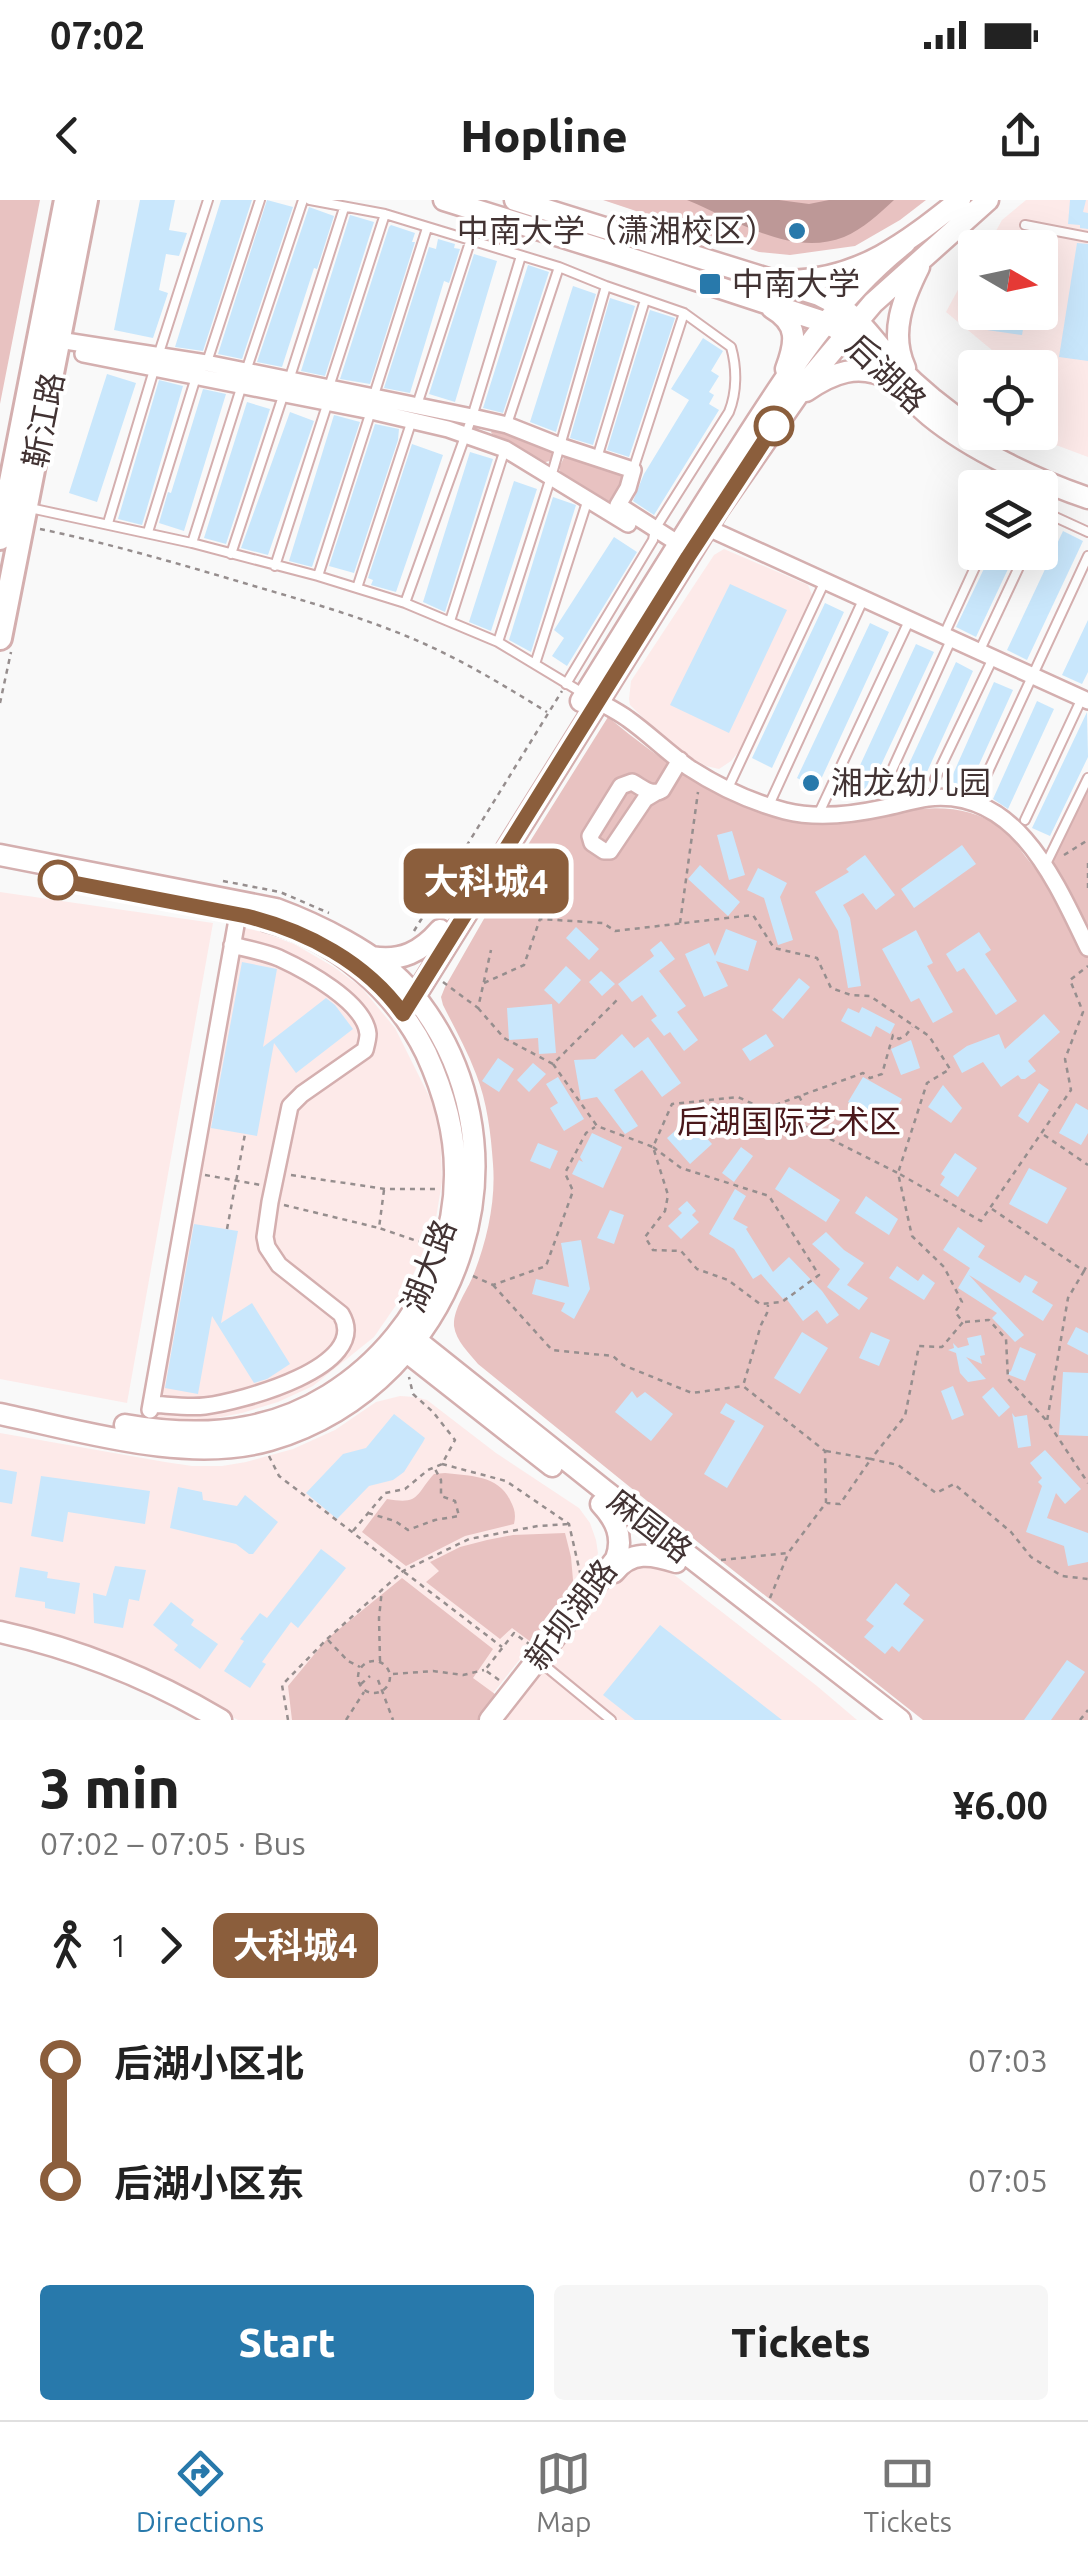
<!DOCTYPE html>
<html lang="en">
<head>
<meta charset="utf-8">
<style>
  :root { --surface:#fff; --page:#f6f6f6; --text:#222; --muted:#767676; --line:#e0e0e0; --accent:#2879ab }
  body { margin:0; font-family:Ubuntu,"Noto Sans SC",sans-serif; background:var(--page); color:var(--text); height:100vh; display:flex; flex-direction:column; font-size:38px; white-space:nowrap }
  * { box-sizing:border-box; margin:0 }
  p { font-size:32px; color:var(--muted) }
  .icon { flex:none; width:55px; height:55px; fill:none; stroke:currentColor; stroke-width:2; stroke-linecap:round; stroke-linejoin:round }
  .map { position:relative; height:1520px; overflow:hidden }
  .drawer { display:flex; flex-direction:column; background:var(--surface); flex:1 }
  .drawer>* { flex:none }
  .badge { padding:0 20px; border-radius:15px; font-size:35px; line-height:65px }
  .needle { width:65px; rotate:99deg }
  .buttons { position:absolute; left:958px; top:30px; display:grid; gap:20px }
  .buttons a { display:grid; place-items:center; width:100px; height:100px; border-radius:10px; background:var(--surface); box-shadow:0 10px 40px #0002; font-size:50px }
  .map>.badge { position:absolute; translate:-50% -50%; box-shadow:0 0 0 5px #fff }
  .legs { display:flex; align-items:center; gap:15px; height:110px; padding:0 40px; font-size:32px }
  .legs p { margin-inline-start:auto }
  .overview { display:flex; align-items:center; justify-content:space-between; height:170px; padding:0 40px }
  h1 { font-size:55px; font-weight:800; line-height:75px }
  .action { display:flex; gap:20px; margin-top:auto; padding:20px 40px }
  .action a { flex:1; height:115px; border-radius:10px; background:var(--accent); color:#fff; font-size:40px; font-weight:800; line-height:115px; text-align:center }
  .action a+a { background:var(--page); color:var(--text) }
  ul { padding:0 40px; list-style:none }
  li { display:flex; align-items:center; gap:35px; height:120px; font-size:38px }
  li i { display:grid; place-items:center; width:15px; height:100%; margin:0 12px; background:currentColor }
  li i::after { content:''; width:25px; height:25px; margin:-12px; border:8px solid; border-radius:50%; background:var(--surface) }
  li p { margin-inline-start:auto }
  li:first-child i { background:linear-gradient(#0000 50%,currentColor 0) }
  li:last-child i { background:linear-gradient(currentColor 50%,#0000 0) }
  .status { display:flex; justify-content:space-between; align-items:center; height:70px; padding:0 50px; background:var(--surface); direction:ltr }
  .status svg { height:28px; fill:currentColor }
  header { display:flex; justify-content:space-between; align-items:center; height:130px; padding:0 40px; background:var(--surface); font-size:45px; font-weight:800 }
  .tabs { display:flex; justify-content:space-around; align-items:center; height:140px; border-top:2px solid var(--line); background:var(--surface); font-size:28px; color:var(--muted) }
  .tabs a { display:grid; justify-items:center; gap:5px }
  .tabs .active { color:var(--accent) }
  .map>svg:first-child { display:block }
  .built { fill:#fdeae9 }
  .green { fill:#e8c2c1 }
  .water { fill:#bd9897 }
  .building { fill:#c9e7fc }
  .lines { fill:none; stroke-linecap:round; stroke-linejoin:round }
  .lane-casing { stroke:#d4afaf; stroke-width:12 }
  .street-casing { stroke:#d4afaf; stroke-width:20 }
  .secondary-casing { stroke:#d4afaf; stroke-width:25 }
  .primary-casing { stroke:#d4afaf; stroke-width:28 }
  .path { stroke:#968e8e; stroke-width:2.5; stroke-dasharray:5 5; stroke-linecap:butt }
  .lane { stroke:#fff; stroke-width:8 }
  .street { stroke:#fff; stroke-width:15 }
  .secondary { stroke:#fff; stroke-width:20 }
  .primary { stroke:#fff; stroke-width:22 }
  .line-1-casing { stroke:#fff; stroke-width:22 }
  .line-1 { stroke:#8b5e3c; stroke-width:15 }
  .poi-dot { fill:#2879ab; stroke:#fff; stroke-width:4 }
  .stop-1-dot { fill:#fff; stroke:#8b5e3c; stroke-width:5 }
  .labels { text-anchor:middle; stroke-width:8; stroke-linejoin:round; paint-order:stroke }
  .poi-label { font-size:32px; fill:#423333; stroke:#fff; text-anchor:start }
  .street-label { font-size:32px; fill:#423333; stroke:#fff }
  .park-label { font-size:32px; fill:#4a181b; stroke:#fff }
</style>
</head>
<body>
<div class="status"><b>07:02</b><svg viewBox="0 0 49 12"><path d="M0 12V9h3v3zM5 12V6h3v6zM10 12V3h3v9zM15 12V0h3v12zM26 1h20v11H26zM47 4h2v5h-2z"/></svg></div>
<header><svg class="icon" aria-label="back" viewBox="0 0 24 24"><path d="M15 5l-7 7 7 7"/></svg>Hopline<svg class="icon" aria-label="share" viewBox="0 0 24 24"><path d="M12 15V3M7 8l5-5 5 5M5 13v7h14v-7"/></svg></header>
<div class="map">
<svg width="1088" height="1520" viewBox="0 0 1088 1520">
  <rect width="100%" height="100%" fill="#f9f9f9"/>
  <path class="built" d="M1026,0H1088V257L1040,239L1035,233L1040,232V168L1035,167L1036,162L1004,160L946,112L960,86L975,68V112H1040V48L987,47L1002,20Z
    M724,349L808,385L812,395L740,550L731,561L719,569L706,566L688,556L658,532L630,505L629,499L631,481L714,355Z
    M0,692L213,723L127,1203L0,1179Z
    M229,725L258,731L294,744L334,767L361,787L395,828L433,904L441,944L442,982L436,1018L422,1057L401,1098L374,1137L313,1186L278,1202L242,1213L206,1220H165L141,1217Z
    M400,1196L415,1197L427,1200L496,1253L579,1308L590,1323L596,1340L598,1353L595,1364L472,1520H238L154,1476L0,1424V1233L165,1262L192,1266H222L246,1262L293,1249L335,1230L376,1202Z
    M636,1364L658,1366L668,1370L817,1486L857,1520H501L614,1378Z"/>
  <path class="green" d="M0,0H40L0,204Z
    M603,0H926L900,20L855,46L790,55L759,52Z
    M494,226L550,249L552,254L550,261L541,263L491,233Z
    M566,253L620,271L625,280L612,303L561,273L559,268Z
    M608,517C656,557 731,612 793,621C863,631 941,582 1002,629C1016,640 1024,657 1037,670H1044L1051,663L1088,590V1520H923L720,1360L478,1164C469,1153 456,1141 454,1126C453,1109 467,1091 473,1076C487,1041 496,1001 493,964C491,934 487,901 476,874C467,850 454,827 443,805L441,797L445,787L509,675Z
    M445,1273C470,1276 498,1275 510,1300C515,1309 516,1315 514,1324L465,1336L406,1366L362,1332L387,1299C420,1305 415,1295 434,1274Z
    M565,1333L571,1357L575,1403L539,1448L512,1428L500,1439L426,1382L439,1371L430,1362L460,1347L487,1340L513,1335Z
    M402,1378L493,1449L473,1478L499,1497L482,1520H292L288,1486L327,1439Z"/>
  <path class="water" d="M687,0H779L809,4L829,0H894C879,14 863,29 844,37C791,58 734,19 687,0Z"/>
  <path class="building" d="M140,0H175L169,30L187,33L179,56L166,54L159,90L168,93L153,138L114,130Z
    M221,0H252L203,151L175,147Z
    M267,0L293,7L242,159L218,154Z
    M1070,0H1086L1083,12L1088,13V29L1080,28V25L1068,24Z
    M309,7L334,16L317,69L314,68L282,167L257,162Z
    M350,15L374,22L325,176L301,171Z
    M391,25L415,33L412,42H415L370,184L340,179L389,27Z
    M1003,32L1038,38L1036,48H1001Z
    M438,39L455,44L454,48L460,49L449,83L444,81L410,193L384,188L429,47L436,49Z
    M1077,43L1088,44V161L1059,157Z
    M474,54L497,61L455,202L429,194Z
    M528,65L549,72L503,213L483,208Z
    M573,86L596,94L556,232L530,222Z
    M610,98L635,106L593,245L570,238Z
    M650,110L675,118L629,257L607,250Z
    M990,112H1026L1022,135L987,130Z
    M703,138L723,151L711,171L719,176L709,192L714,195L709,204L719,210L654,315L633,301L644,274L689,200L671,189Z
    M107,174L136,183L97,302L69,293Z
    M159,180L183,186L142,325L118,319Z
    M203,189L226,194L184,331L159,323L168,292L171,293Z
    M247,202L270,209L226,344L204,338Z
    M290,212L314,221L268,355L241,348Z
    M334,215L360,222L312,367L289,361Z
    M375,224L399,229L398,240L354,373L329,366Z
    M412,244L443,255L396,392L371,385L373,380L368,378Z
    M470,252L493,259L445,412L423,402Z
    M514,281L537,289L491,431L469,422Z
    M553,297L576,305L531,452L509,440Z
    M1063,331L1083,341L1027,460L1007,450Z
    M614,337L637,352L567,466L552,456L564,438L554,430Z
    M992,352H1016L976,437L956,427Z
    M730,384L787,410L729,533L670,505Z
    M825,403L844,412L772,568L752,558Z
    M1088,420V472L1082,484L1062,475Z
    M870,423L889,432L817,588L797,578Z
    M916,444L934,452L867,595L850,587Z
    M956,462L973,471L921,585L903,577Z
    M994,482L1013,490L968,589L950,581Z
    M1037,501L1054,509L1008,609L993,599Z
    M1087,512L1088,557L1050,636L1032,628Z
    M732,631L745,675L729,680L717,635Z
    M962,645L976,664L914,708L901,689Z
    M865,655L895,695L876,710L863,693L843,705L850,718L861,786L848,788L838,731L815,692L849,672L846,669Z
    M700,665L740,702L728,716L688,679Z
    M758,668L787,683L780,697L793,740L778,745L764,698L747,690Z
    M576,727L599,749L589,760L566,738Z
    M726,729L757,741L751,760L748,771L716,761L728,786L704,797L685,754L709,743L715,756Z
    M916,730L933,763L927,766L953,812L933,823L919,798L911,802L882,749Z
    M979,732L991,750L985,754L1017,801L996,815L964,768L957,772L946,754Z
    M661,741L675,759L659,771L686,806L677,812L698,840L684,851L670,832L664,836L651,820L657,816L642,795L632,802L618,784L654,756L650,750Z
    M242,762L277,769L263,847L326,798L335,805L353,829L296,873L274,843L257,936L211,928Z
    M566,766L581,780L559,804L544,790Z
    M601,771L615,784L602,796L589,782Z
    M799,778L810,787L783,819L772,810Z
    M552,804L556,853L539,854L538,838L509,840L507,808Z
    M862,807L895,824L890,834L876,826L871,837L841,821L848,808L859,813Z
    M1044,814L1060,832L1028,861L1036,871L1025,879H1021L1018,875L1001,887L983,862L962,873L953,856L967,846L999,834L1005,849Z
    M622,834L634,848L648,837L681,883L662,897L642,870L614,890L638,926L625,934L597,897L581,900L574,860L595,859Z
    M766,834L774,846L750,861L742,849Z
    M911,840L920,868L901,875L891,849Z
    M498,858L514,869L499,892L482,881Z
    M533,863L546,874L529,892L517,880Z
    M558,877L584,919L564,931L550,908L558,903L546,884Z
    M863,877L902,899L887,925L848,902Z
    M1039,883L1049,890L1028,923L1018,916Z
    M943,885L962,908L951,923L928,907Z
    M1076,903L1088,910V933L1081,945L1059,933Z
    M693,923L712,944L690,964L667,938L677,929L682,934Z
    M592,933L622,947L603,988L572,974L579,960L583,962L580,957Z
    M538,943L558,951L550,969L530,961Z
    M741,947L753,956L734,982L722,973Z
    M955,953L977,968L958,997L940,985L945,977L941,974Z
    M789,967L840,1000L826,1022L775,989Z
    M1029,968L1067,988L1047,1024L1009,1004Z
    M735,989L746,996L733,1019L748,1027L746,1029L773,1072L789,1057L822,1091L839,1115L827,1124L817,1110L803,1121L785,1097L783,1099L761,1074L753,1079L734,1049L709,1034Z
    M866,996L898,1019L889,1035L855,1013Z
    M687,1001L696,1011L692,1015L699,1022L681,1039L668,1026L682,1013L678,1009Z
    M610,1010L624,1015L614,1044L597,1038Z
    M194,1024L238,1031L221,1123L252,1103L290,1164L267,1179L254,1183L212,1116L198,1194L165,1188Z
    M958,1027L985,1046L978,1057L1020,1083L1025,1075L1038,1082L1032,1092L1053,1105L1043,1121L969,1075L1024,1135L1015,1142L992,1118L997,1113L958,1088L970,1068L943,1050Z
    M826,1032L844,1050L864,1063L847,1085L868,1098L859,1110L827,1087L840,1069L812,1044Z
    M581,1040L590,1089L574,1119L561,1111L565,1103L532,1094L536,1079L569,1087L561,1043Z
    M897,1066L918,1081L923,1074L935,1083L924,1100L889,1078Z
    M1076,1127L1088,1133V1155L1067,1144Z
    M802,1132L828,1148L800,1194L774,1178Z
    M871,1132L890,1140L879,1166L859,1158Z
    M981,1135L985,1155L980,1156L982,1164L966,1157L986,1179L968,1182L960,1173L956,1153L948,1150L954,1148L953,1143L958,1148L969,1145L967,1138Z
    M1020,1147L1036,1154L1025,1181L1007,1174L1011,1171Z
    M1063,1172L1088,1173V1236L1059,1235Z
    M953,1186L964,1215L952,1220L941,1191Z
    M993,1187L1010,1207L999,1217L982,1197Z
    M632,1191L637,1198L645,1192L673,1214L651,1241L615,1212Z
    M726,1203L764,1226L727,1288L704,1274L735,1221L720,1213Z
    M1012,1213L1015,1217L1027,1215L1031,1246L1018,1248Z
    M394,1214L425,1238L423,1242L404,1272L393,1280L369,1286L337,1319L306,1293L343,1254L366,1248Z
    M1045,1250L1081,1289L1065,1304L1056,1293L1047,1318L1088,1333V1362L1068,1366L1064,1346L1026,1332L1042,1286L1038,1282L1042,1278L1030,1263Z
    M0,1269L17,1272L12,1304L0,1302Z
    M41,1276L150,1291L145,1324L68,1312L63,1342L31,1336Z
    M178,1287L202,1292L203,1300L237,1306L245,1295L278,1322L253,1354H249L236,1344L170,1328Z
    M321,1349L346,1368L298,1428L291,1422L262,1462L266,1464L250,1488L224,1471L244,1441L240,1439L260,1413L267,1418Z
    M115,1366L146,1370L139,1401L129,1399L123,1428L94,1423L93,1393L106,1396Z
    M20,1367L48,1372L47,1378L80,1383L75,1414L45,1408V1402L15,1397Z
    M896,1383L910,1395L903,1404L924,1420L899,1452L892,1446L885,1454L864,1437L874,1426L866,1420Z
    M171,1402L194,1420L191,1425L218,1444L200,1469L174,1450L178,1445L153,1425Z
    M660,1425L782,1520H635L603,1495Z
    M1067,1460L1085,1472L1051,1520H1024Z"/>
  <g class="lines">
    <defs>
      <path id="lane" d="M310,0L385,14L559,67L606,86L684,113L731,147C737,168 737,192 729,212L655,329L653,340L566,484
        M1025,25L1088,37
        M158,156L208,0
        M207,162L260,0
        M246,171L303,0
        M289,180L344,8
        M329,187L385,14
        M374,195L427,28
        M417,205L470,42
        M507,224L559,67
        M597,258L645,100
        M633,270L684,113
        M30,308L192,343L318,376L405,403L498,442L581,492
        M1040,310L1088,332
        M108,323L154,170
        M148,332L196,177
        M192,343L242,185
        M231,354L284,193
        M275,366L328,202
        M318,376L371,211
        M357,388L412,220
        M405,403L472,217L521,56
        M450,421L505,249
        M943,437L982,352
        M498,442L551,277L606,86
        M979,452L1026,352
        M535,464L588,299
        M935,579L993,458
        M887,581L951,440
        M728,588L824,383
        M979,591L1088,356
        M769,605L863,400
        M818,615L909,421
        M1025,620L1082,498
        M1046,664L1088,578
        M544,1465L611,1520"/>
      <path id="street" d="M59,140L206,163L472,217L507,225L560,246L633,270L628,288L618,305L679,344
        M83,154L371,211L448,229L505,249L628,324
        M697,323L1088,501
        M589,496C602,504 616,510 628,519C649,534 667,552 688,567C717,586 751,602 785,611C817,619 851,615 883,608C898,605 913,600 928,598C1017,588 1056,682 1088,748
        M655,593L645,599L610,651H604L592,643L590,636L621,586L632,582C642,587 651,597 662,590L680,560
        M151,1204C169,1205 188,1208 205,1206C239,1202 373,1167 341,1114L279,1065L267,1047L265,1037L270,1002L290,906L302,894L365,850C366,846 368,839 368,834C365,802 305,770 279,758C264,752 248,749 232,745
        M150,1210L238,714"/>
      <path id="secondary" d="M444,0L614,53L827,123C870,145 893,185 930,216C970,249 1038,281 1088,298
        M515,0L819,95C862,116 865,132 895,164C919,189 946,211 975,230
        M790,81C861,79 907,42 960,0
        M772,108C799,124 796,142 786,169
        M905,168C889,133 903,99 919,67
        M806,191C832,173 859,162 890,179
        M581,501C631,421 680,341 731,262C781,184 831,101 905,43
        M0,655L276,709C317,724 376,753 406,786C542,941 464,1182 270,1240C188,1264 82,1231 0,1214
        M372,757C401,762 421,752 440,730
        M409,806L719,308L808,180L873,103L988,0
        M406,1132L604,1290L900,1520
        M398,1145L552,1266
        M125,1225C165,1232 205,1235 246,1227C364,1206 457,1091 455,971C455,929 443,890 426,853C395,790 336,739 267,721
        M614,1372C631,1350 652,1354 676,1362
        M0,1432C77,1449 152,1479 221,1520
        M490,1520L616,1359C624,1337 616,1320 601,1304"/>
      <path id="primary" d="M0,338L66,0
        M0,438L86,0"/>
    </defs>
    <use href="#lane" class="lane-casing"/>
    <use href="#street" class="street-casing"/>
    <use href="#secondary" class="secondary-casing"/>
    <use href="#primary" class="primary-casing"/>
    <path class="path" d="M40,329C112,344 183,365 254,386C312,403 372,420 427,445C469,464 508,488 547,512
      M0,503L11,452
      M1064,655L1088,640
      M1088,663V688
      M223,681L280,692L329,713
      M680,723L698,592
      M414,731L562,491
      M443,782L478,808L491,750
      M484,783L524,765L540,719L603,723L615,731L753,715L774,748L817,758L831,788L851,795L870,796L929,836L950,869L927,883L898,973L981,1021L1071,890L1065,859L1083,812L1070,780L1088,766
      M478,808L504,838L553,864L618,799
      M553,864L597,926L653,947L672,904L738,897L764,909L863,873L870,878L882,874L893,835L899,839L906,835L912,827
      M799,896L803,904L804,926L898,973L912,1036L944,1067L962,1102L955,1112L963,1122L942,1147L919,1146L905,1216L871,1259L898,1265L936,1293L954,1284L1011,1332L1031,1357L1062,1376L1088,1379
      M1044,935L1088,965
      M653,947L681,968L769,996L819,1075L782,1102L760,1104L728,1080L697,1069L681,1051L653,1050L645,1037L665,1011L668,995Z
      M205,975L261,985
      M291,975L385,989H437
      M384,990L379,1028L426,1044
      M284,1005L379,1028
      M992,1009L1084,1071L1088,1063
      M227,1029L245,934
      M1084,1071L1068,1098L1047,1221L1088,1283
      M473,1076L493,1085L546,1066L573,991L565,973L586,933L595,927
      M493,1085L552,1150L613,1156L623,1165L692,1193L743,1186
      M965,1122L989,1120L1006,1139L1008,1179L1047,1221
      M826,1251L871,1259L840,1304L827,1303
      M269,1256L279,1276L502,1447
      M442,1264L506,1281L569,1324L581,1377
      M368,1313L395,1321L408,1330L435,1320L459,1316L455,1301L441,1296V1280L435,1269
      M353,1331L385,1293L405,1289L428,1270L442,1264L455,1240L433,1212L413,1194L409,1177
      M721,1360L788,1353L826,1303L825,1251L743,1186L761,1125L767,1113L768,1105
      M770,1398L788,1354
      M328,1440L348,1461L360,1467
      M358 1477a16 16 0 1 1 32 0a16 16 0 1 1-32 0Z
      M380,1461L379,1418L382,1389
      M393,1474L433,1471L463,1475L484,1470
      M378,1480L393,1520
      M499,1480L485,1470L514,1433L529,1444
      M361,1484L370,1476
      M288,1520L282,1485L327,1439L403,1371L469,1339L538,1326L569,1324
      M346,1520L364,1492
      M1080,1520L1088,1510"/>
    <use href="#lane" class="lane"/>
    <use href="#street" class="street"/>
    <use href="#secondary" class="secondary"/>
    <use href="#primary" class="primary"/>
  </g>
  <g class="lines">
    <defs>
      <path id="line-1" d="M58,680L246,716C306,731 366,762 403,814L688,357L774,226"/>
    </defs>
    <use href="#line-1" class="line-1-casing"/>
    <use href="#line-1" class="line-1"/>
  </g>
  <g class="poi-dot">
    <circle cx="797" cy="31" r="10"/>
    <rect x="698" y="72" width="24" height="24" rx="5"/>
    <circle cx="811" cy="583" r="10"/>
  </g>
  <g class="stop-1-dot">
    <circle cx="774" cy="226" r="18"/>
    <circle cx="58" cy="680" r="18"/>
  </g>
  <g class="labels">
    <g class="poi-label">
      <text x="777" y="42" text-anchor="end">中南大学（潇湘校区）</text>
      <text x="732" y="95">中南大学</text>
      <text x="831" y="594">湘龙幼儿园</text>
    </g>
    <g class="street-label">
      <text transform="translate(886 174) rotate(44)" y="11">后湖路</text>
      <text transform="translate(44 220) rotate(-79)" y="11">靳江路</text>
      <text transform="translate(429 1066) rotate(-69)" y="11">湖大路</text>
      <text transform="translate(650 1326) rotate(38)" y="11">麻园路</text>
      <text transform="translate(571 1415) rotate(-53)" y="11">新坝湖路</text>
    </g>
    <g class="park-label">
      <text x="789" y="933">后湖国际艺术区</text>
    </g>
  </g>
</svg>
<div class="buttons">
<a><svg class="needle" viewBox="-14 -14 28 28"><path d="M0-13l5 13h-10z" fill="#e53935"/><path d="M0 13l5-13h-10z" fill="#767676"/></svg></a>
<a><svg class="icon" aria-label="locate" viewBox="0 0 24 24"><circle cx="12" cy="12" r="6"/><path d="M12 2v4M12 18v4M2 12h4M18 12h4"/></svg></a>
<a><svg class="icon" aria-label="layers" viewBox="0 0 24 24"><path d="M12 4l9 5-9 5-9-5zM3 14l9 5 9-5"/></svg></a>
</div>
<b class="badge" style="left:486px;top:681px;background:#8b5e3c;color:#fff">大科城4</b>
</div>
<section class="drawer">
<div class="overview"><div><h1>3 min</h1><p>07:02 – 07:05 · Bus</p></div><b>¥6.00</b></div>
<div class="legs"><svg class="icon" aria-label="walk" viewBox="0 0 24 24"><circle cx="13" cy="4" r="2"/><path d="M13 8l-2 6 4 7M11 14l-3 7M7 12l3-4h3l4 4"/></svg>1<svg class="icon" aria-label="forward" viewBox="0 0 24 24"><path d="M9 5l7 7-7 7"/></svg><b class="badge" style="background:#8b5e3c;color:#fff">大科城4</b></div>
<ul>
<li><i style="color:#8b5e3c"></i><b>后湖小区北</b><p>07:03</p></li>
<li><i style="color:#8b5e3c"></i><b>后湖小区东</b><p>07:05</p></li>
</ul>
<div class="action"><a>Start</a><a>Tickets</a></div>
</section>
<nav class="tabs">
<a class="active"><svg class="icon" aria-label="directions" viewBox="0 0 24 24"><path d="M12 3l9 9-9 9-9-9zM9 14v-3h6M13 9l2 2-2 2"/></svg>Directions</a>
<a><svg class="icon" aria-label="map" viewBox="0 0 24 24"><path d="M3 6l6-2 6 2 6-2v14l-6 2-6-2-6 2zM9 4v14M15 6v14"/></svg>Map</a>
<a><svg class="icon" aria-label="tickets" viewBox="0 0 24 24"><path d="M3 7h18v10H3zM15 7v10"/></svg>Tickets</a>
</nav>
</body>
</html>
